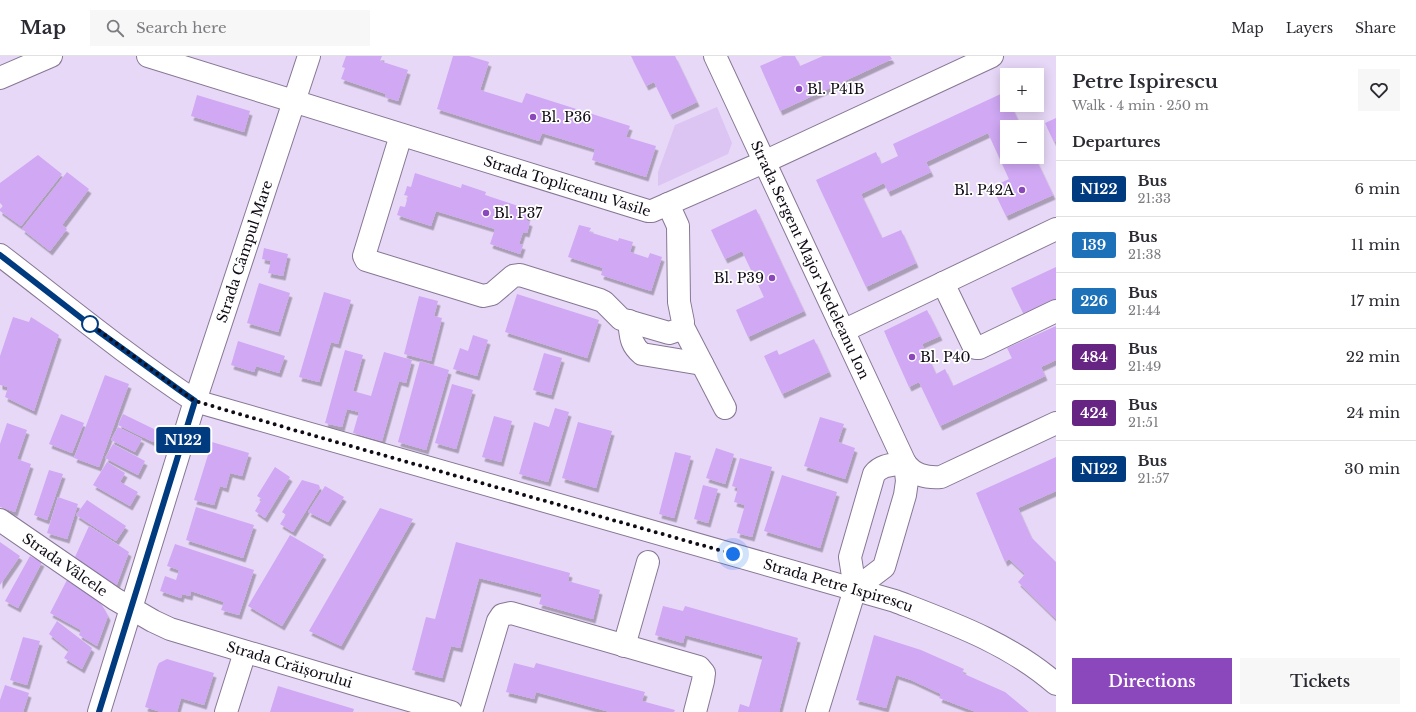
<!DOCTYPE html>
<html lang="en">
<head>
<meta charset="utf-8">
<style>
  :root { --surface:#fff; --page:#f7f7f7; --text:#2b2b33; --muted:#7c7c81; --line:#e1e1e2; --accent:#8b48bc }
  body { margin:0; font-family:"Libre Baskerville",serif; background:var(--page); color:var(--text); height:100vh; display:flex; flex-direction:column; font-size:15px; white-space:nowrap }
  * { box-sizing:border-box; margin:0 }
  p { font-size:13px; color:var(--muted) }
  .icon { flex:none; width:22px; height:22px; fill:none; stroke:currentColor; stroke-width:2; stroke-linecap:round; stroke-linejoin:round }
  .map { position:relative; flex:1; overflow:hidden }
  .side { display:flex; flex-direction:column; background:var(--surface); width:360px }
  .side>* { flex:none }
  .badge { padding:0 8px; border-radius:3px; font-size:14px; line-height:26px }
  .controls { position:absolute; left:1000px; top:12px; display:grid; gap:8px }
  .controls a { display:grid; place-items:center; width:44px; height:44px; border-radius:0px; background:var(--surface); box-shadow:0 2px 10px #0003; font-size:20px }
  .you { position:absolute; width:20px; height:20px; margin:-10px; border:3px solid #fff; border-radius:50%; background:#1a73e8; box-shadow:0 0 0 6px #1a73e833 }
  .map>.badge { position:absolute; translate:-50% -50%; box-shadow:0 0 0 2px #fff }
  h2 { padding:0 16px; font-size:15px; line-height:36px }
  .round { display:grid; place-items:center; flex:none; width:42px; height:42px; border-radius:0px; background:var(--page) }
  .overview { display:flex; align-items:center; justify-content:space-between; height:68px; padding:0 16px }
  h1 { font-size:19px; font-weight:600; line-height:30px }
  .action { display:flex; gap:8px; margin-top:auto; padding:8px 16px }
  .action a { flex:1; height:46px; border-radius:0px; background:var(--accent); color:#fff; font-size:16px; font-weight:600; line-height:46px; text-align:center }
  .action a+a { background:var(--page); color:var(--text) }
  ul { padding:0; list-style:none }
  li { display:flex; align-items:center; gap:12px; height:56px; padding:0 16px; border-top:1px solid var(--line) }
  li div { flex:1 }
  li b { display:block; font-size:15px }
  li em { font-style:normal }
  li .badge { min-width:44px; font-weight:700; text-align:center }
  header { display:flex; align-items:center; gap:24px; box-sizing:border-box; height:56px; padding:0 20px; background:var(--surface); border-bottom:1px solid var(--line) }
  header strong { font-size:19px }
  nav { display:flex; gap:22px; margin-inline-start:auto; font-size:14px }
  .search { width:280px; height:36px; background:var(--page); display:flex; align-items:center; gap:10px; box-sizing:border-box; padding:0 14px; border-radius:0px; color:var(--muted); font-size:15px }
  main { display:flex; flex:1; min-height:0 }
  .map>svg:first-child { display:block }
  .green { fill:#dcc4f3 }
  .building { fill:#d0a8f4; filter:url(#shadow) }
  .lines { fill:none; stroke-linecap:round; stroke-linejoin:round }
  .minor-casing { stroke:#867894; stroke-width:24 }
  .minor { stroke:#fff; stroke-width:22 }
  .line-casing { stroke:#fff; stroke-width:9 }
  .line { stroke:#003b80; stroke-width:6 }
  .walk { stroke:#100b15; stroke-width:4; stroke-dasharray:0 7.2 }
  .poi-dot { fill:#8b48bc; stroke:#fff; stroke-width:1.5 }
  .stop-dot { fill:#fff; stroke:#003b80; stroke-width:2 }
  .labels { text-anchor:middle; stroke-width:3.5; stroke-linejoin:round; paint-order:stroke }
  .poi-label { font-size:14px; fill:#100b15; stroke:#fff; text-anchor:start }
  .street-label { font-size:14px; fill:#100b15; stroke:#fff }
</style>
</head>
<body>
<header>
<strong>Map</strong>
<div class="search"><svg class="icon" aria-label="search" viewBox="0 0 24 24"><circle cx="10" cy="10" r="6"/><path d="M15 15l6 6"/></svg>Search here</div>
<nav><a>Map</a><a>Layers</a><a>Share</a></nav>
</header>
<main>
<div class="map">
<svg width="1056" height="656" viewBox="0 0 1056 656">
  <defs>
    <filter id="shadow"><feDropShadow dx="2.5" dy="4.5" stdDeviation="0" flood-color="#0004"/></filter>
  </defs>
  <rect width="100%" height="100%" fill="#e8d8f8"/>
  <path class="green" d="M717,51L732,87L728,98L658,130V116L675,69Z"/>
  <path class="building" d="M346,0H382L380,5L408,14L398,45L385,41L386,38L341,23L345,12L342,11Z
    M453,0H469L489,6L480,34L522,47L526,37L630,70L626,81L656,90L646,121L592,104L595,93L542,77L539,85L437,53Z
    M631,0H675L697,46L670,59L654,26L646,30Z
    M783,0H795L800,10L823,0H890L892,3L780,55L760,10Z
    M1005,36L1007,41V49H1011L1021,71H1007V101H1035L1053,139L1006,160L992,131L1009,123L988,77L926,106L931,116L888,136L884,127L861,138L882,182L901,174L916,207L866,231L816,124L876,96L881,108L898,100L893,88Z
    M197,39L250,55L244,76L191,60Z
    M1056,62V85L1054,86L1045,67Z
    M38,99L62,118L21,170L0,155V153L3,150L0,147V127Z
    M67,116L89,133L62,169L67,173L50,195L22,173Z
    M415,117L461,132L462,128L486,136L485,139L530,154L526,164L530,166L527,177L523,176L519,188L523,189L520,198L490,188L495,173L436,155L431,170L397,159L400,150L405,151L408,140L404,139L406,134L407,130L411,131Z
    M756,153L804,255L748,281L736,254L764,241L742,195L725,203L711,174Z
    M579,169L591,172L589,176L618,185L619,182L633,186L630,196L648,202L650,197L662,201L651,235L601,219L603,212L568,201Z
    M264,192L288,198L283,220L268,217L271,205L262,203Z
    M1056,211V247L1025,261L1011,232Z
    M259,227L290,237L278,276L247,267Z
    M324,236L351,244L338,288L331,286L319,326L299,321Z
    M517,238L599,264L587,302L505,276Z
    M419,240L438,245L434,260L442,262L431,305L404,298Z
    M927,254L940,280L922,288L936,318L945,313L953,330L1012,302L1007,292L1056,270V304L1041,311L1045,320L940,370L919,326L909,331L884,275Z
    M13,261L29,266L31,261L59,279L34,355L5,341L8,331L0,329V300Z
    M473,279L488,284L477,320L453,313L460,292L468,295Z
    M814,283L829,316L782,338L764,300L777,294L779,299Z
    M238,285L285,300L279,317L256,310L254,316L231,309Z
    M345,294L363,299L353,335L371,340L384,296L412,304L406,327L399,325L382,385L353,377L359,356L347,353L342,371L325,367Z
    M544,297L562,302L551,339L533,334Z
    M420,305L449,314L426,394L398,386Z
    M105,319L129,328L99,411L74,402Z
    M452,328L473,334L456,393L435,387Z
    M555,352L569,356L548,426L519,418L534,366L549,371Z
    M61,358L84,367L72,397L49,388Z
    M123,358L158,375L153,386L118,369Z
    M494,360L512,365L501,406L482,401Z
    M820,361L844,368L838,386L855,392L845,423L804,410Z
    M578,366L612,375L596,432L562,422Z
    M7,367L27,374L17,403L31,408L15,456L0,451V388Z
    M118,371L142,383L135,396L111,384Z
    M212,386L249,397L242,420L230,417L226,432L220,430L214,449L194,444Z
    M113,388L145,405L138,419L105,402Z
    M716,392L734,398L725,428L706,422Z
    M675,396L691,400L674,462L659,458Z
    M1056,401V435L1018,452L1031,481L1056,506V563L1018,526L1025,518L1009,503L1005,506L976,437Z
    M740,402L772,411L752,481L737,477L745,449L734,446L738,432L732,430Z
    M107,406L125,417L120,426L138,436L130,450L93,429Z
    M275,411L290,421L265,462L255,455L262,443L257,440Z
    M49,414L63,418L47,464L34,459Z
    M782,419L837,436L820,492L764,475Z
    M302,424L319,429L320,432L293,476L280,468L286,459L282,456Z
    M703,429L718,433L708,467L694,463Z
    M325,430L344,441L328,466L308,456Z
    M58,441L78,448L67,483L47,477Z
    M87,444L126,470L116,485L76,459Z
    M196,451L254,469L243,502L186,484Z
    M380,452L413,463L341,590L309,575Z
    M89,470L129,496L116,531L75,501Z
    M290,479L324,499L282,570L248,550Z
    M0,486L20,500L0,529Z
    M456,486L570,517L568,525L600,534L593,563L539,548L542,538L479,522L460,592L451,590L442,622L412,614L426,561L435,563Z
    M175,488L254,514L239,559L221,554L224,546L191,535L190,540L182,538L181,542L160,535L165,520L176,524L179,514L167,510Z
    M30,500L42,506L18,552L5,545Z
    M67,524L97,544L102,549L108,560L97,590L79,579L81,574L50,557Z
    M663,550L683,555L685,550L798,582L779,656H738L740,648L749,651L763,600L685,579L683,587L655,579Z
    M57,565L92,592L82,613L64,602L69,594L49,578Z
    M874,579L921,594L964,613L962,617L1005,636L1029,656H976L939,642L941,638L911,624L896,619L886,652L856,644Z
    M23,581L40,585L27,629L10,624Z
    M167,603L214,617L204,649L181,642L177,656H161L145,651L157,611L159,607Z
    M514,607L534,612L536,607L645,636L642,645L675,654L674,656H610L536,636L534,643L506,636Z
    M5,629L29,637L23,656H0V644Z
    M278,630L354,653L353,656H270Z"/>
  <g class="lines">
    <defs>
      <g id="minor">
        <path id="s1" d="M148,0L648,155H652L764,106L992,0"/>
        <path id="s2" d="M715,0L905,407C914,419 925,422 941,421L1056,367"/>
        <path d="M0,22L51,0"/>
        <path d="M401,79L364,200L366,204L483,240L492,238L513,220L520,219L600,244L604,246L621,263L669,277L678,274L682,269L683,266L679,246L678,170L668,148"/>
        <path id="s3" d="M0,199C64,248 128,301 195,345L895,545C952,567 1009,587 1056,628"/>
        <path d="M943,227L973,289L976,292H979L1056,255"/>
        <path d="M629,265C631,280 630,288 642,298L702,308"/>
        <path d="M682,269L725,352"/>
        <path d="M843,275L1056,173"/>
        <path id="s4" d="M0,464L115,543L153,565L170,573L361,630L451,656"/>
        <path d="M855,533L884,511L905,439L907,425L905,407"/>
        <path d="M624,590L648,506"/>
        <path id="s5" d="M99,656L195,345L309,0"/>
        <path d="M226,656L245,596"/>
        <path d="M471,656L498,565L502,559L511,557L699,611L704,617L703,625L695,656"/>
        <path d="M817,656L855,533L850,501L874,418C882,408 893,409 905,407"/>
      </g>
    </defs>
    <use href="#minor" class="minor-casing"/>
    <use href="#minor" class="minor"/>
  </g>
  <g class="lines">
    <defs>
      <path id="line" d="M0,199L98,275L178,333L195,345L99,656"/>
    </defs>
    <use href="#line" class="line-casing"/>
    <use href="#line" class="line"/>
    <path class="walk" d="M90,268L86,265L178,333L195,345L294,374L733,498"/>
  </g>
  <g class="poi-dot">
    <circle cx="799" cy="33" r="4"/>
    <circle cx="533" cy="61" r="4"/>
    <circle cx="1022" cy="134" r="4"/>
    <circle cx="486" cy="157" r="4"/>
    <circle cx="772" cy="222" r="4"/>
    <circle cx="912" cy="301" r="4"/>
  </g>
  <circle class="stop-dot" cx="90" cy="268" r="8"/>
  <g class="labels">
    <g class="poi-label">
      <text x="807" y="38">Bl. P41B</text>
      <text x="541" y="66">Bl. P36</text>
      <text x="1014" y="139" text-anchor="end">Bl. P42A</text>
      <text x="494" y="162">Bl. P37</text>
      <text x="764" y="227" text-anchor="end">Bl. P39</text>
      <text x="920" y="306">Bl. P40</text>
    </g>
    <g class="street-label">
      <text dy="5" stroke="none"><textPath href="#s1" startOffset="439">Strada Topliceanu Vasile</textPath></text>
      <text dy="5" stroke="none"><textPath href="#s5" startOffset="483">Strada Câmpul Mare</textPath></text>
      <text dy="5" stroke="none"><textPath href="#s2" startOffset="225">Strada Sergent Major Nedeleanu Ion</textPath></text>
      <text dy="5" stroke="none"><textPath href="#s4" startOffset="79">Strada Vâlcele</textPath></text>
      <text dy="5" stroke="none"><textPath href="#s3" startOffset="913">Strada Petre Ispirescu</textPath></text>
      <text dy="5" stroke="none"><textPath href="#s4" startOffset="327">Strada Crăișorului</textPath></text>
    </g>
  </g>
</svg>
<div class="controls">
<a>+</a>
<a>−</a>
</div>
<div class="you" style="left:733px;top:498px"></div>
<b class="badge" style="left:183px;top:384px;background:#003b80;color:#fff">N122</b>
</div>
<section class="side">
<div class="overview"><div><h1>Petre Ispirescu</h1><p>Walk · 4 min · 250 m</p></div><a class="round"><svg class="icon" aria-label="heart" viewBox="0 0 24 24"><path d="M12 20l-8-8c-3-5 5-10 8-4 3-6 11-1 8 4z"/></svg></a></div>
<h2>Departures</h2>
<ul>
<li><span class="badge" style="background:#003b80;color:#fff">N122</span><div><b>Bus</b><p>21:33</p></div><em>6 min</em></li>
<li><span class="badge" style="background:#1d71b8;color:#fff">139</span><div><b>Bus</b><p>21:38</p></div><em>11 min</em></li>
<li><span class="badge" style="background:#1d71b8;color:#fff">226</span><div><b>Bus</b><p>21:44</p></div><em>17 min</em></li>
<li><span class="badge" style="background:#662483;color:#fff">484</span><div><b>Bus</b><p>21:49</p></div><em>22 min</em></li>
<li><span class="badge" style="background:#662483;color:#fff">424</span><div><b>Bus</b><p>21:51</p></div><em>24 min</em></li>
<li><span class="badge" style="background:#003b80;color:#fff">N122</span><div><b>Bus</b><p>21:57</p></div><em>30 min</em></li>
</ul>
<div class="action"><a>Directions</a><a>Tickets</a></div>
</section>
</main>
</body>
</html>
